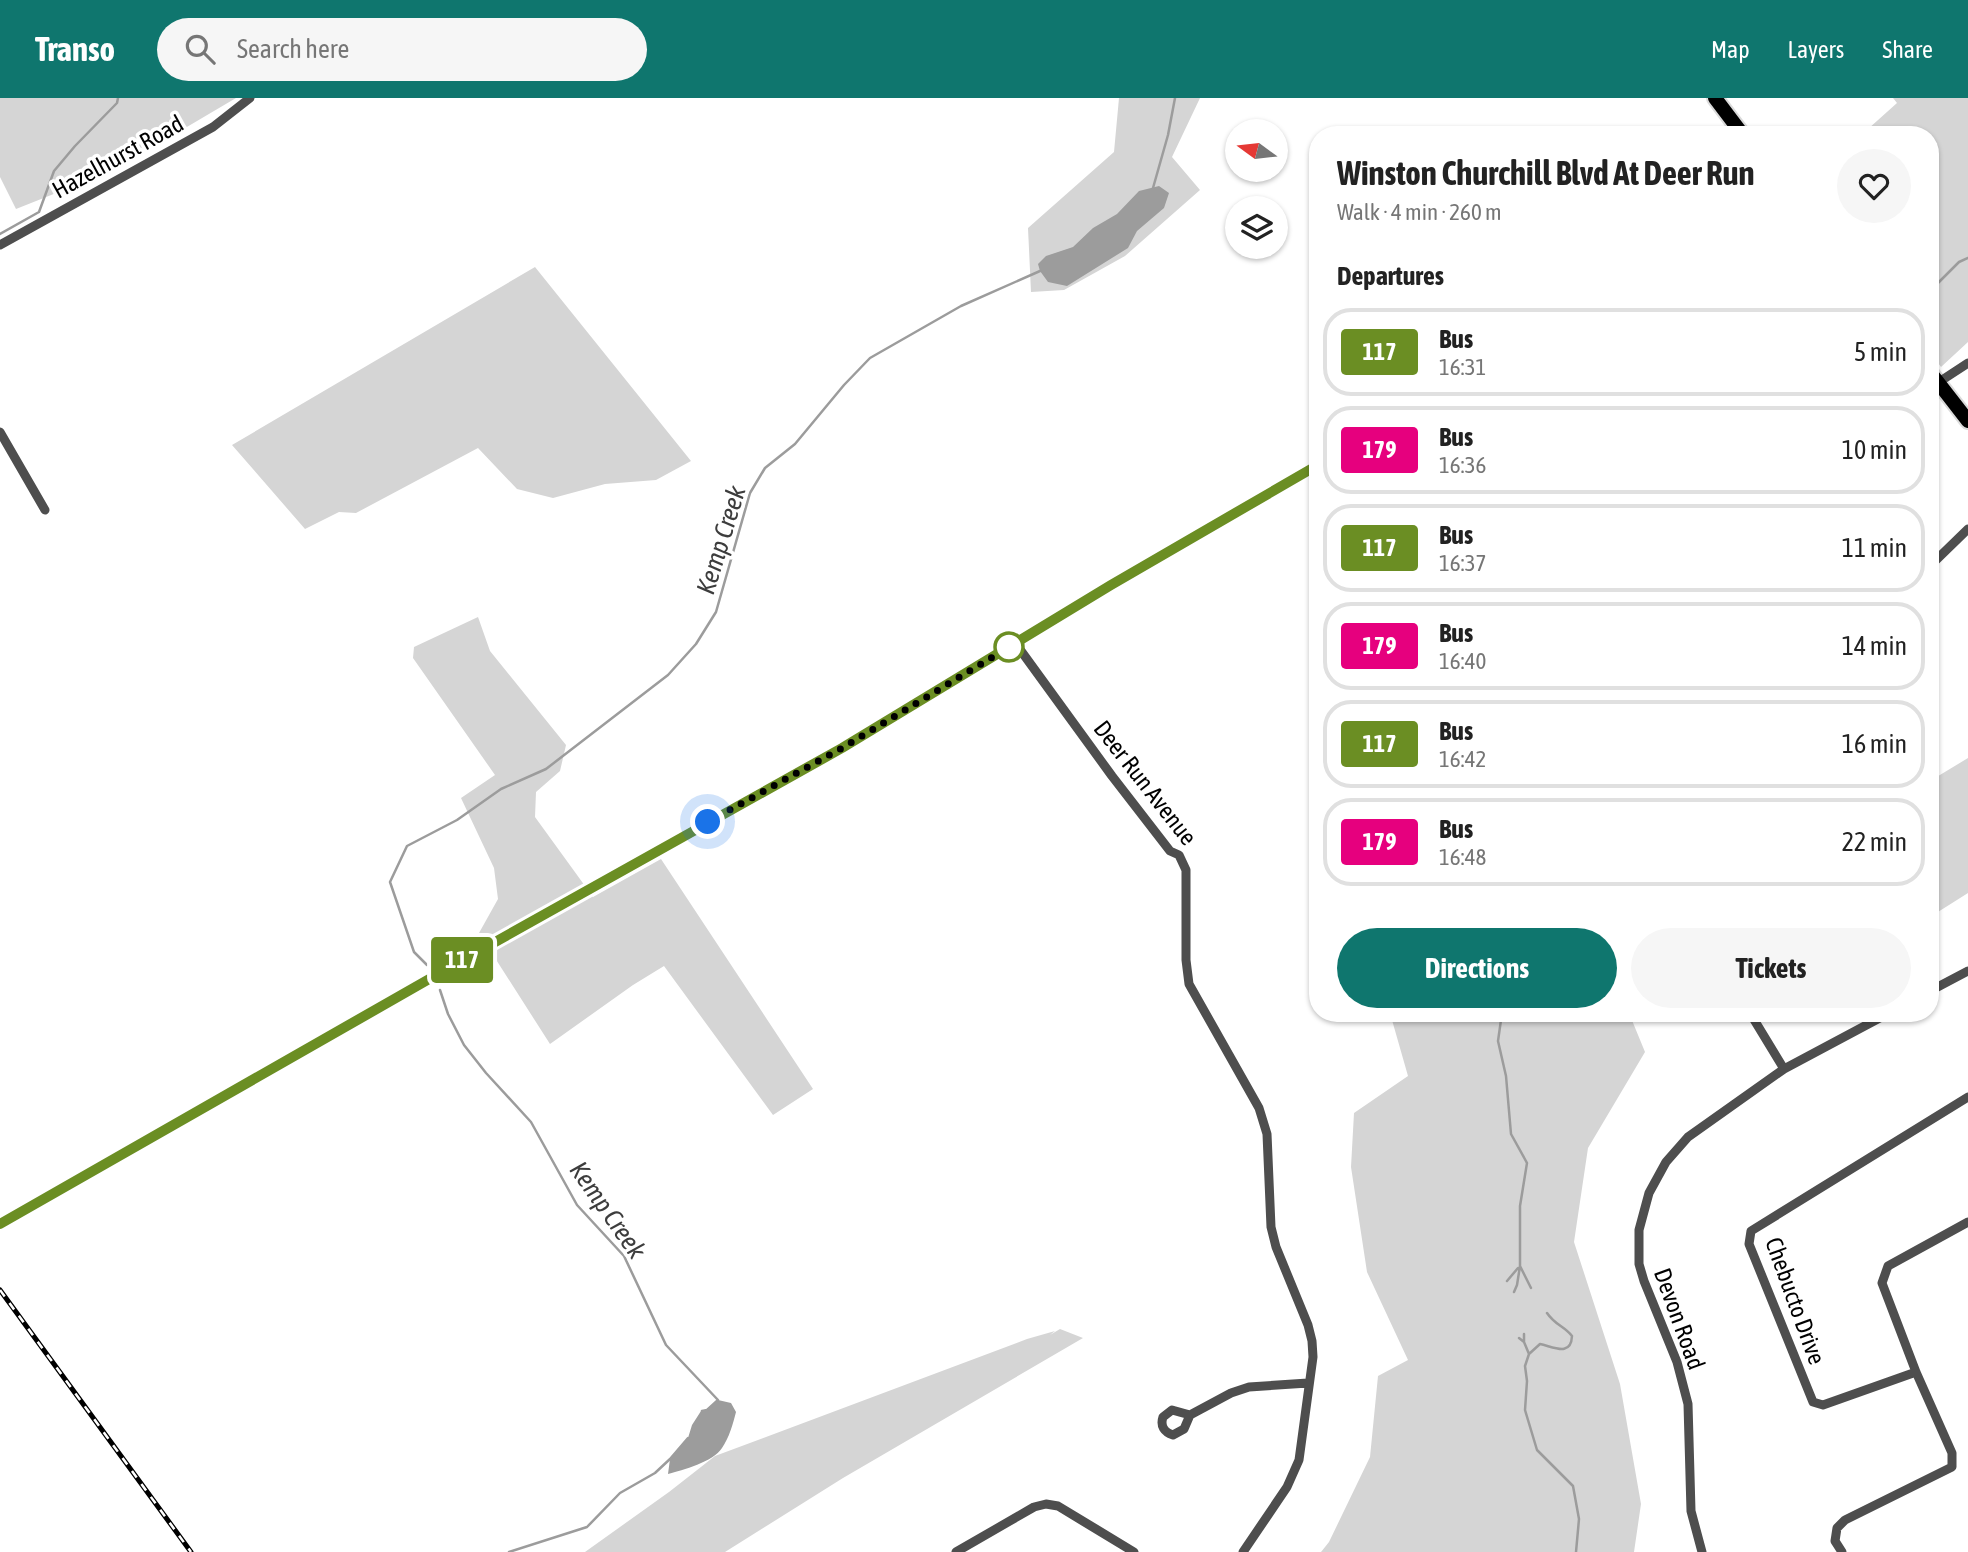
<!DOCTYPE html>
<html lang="en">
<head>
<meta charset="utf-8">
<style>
  :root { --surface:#fff; --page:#f6f6f6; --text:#222; --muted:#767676; --line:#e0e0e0; --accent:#0f766e }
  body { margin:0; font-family:"Asap Condensed",sans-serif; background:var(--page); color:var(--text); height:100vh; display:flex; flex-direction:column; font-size:26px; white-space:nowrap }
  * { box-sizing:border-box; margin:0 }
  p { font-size:23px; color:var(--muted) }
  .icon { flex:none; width:38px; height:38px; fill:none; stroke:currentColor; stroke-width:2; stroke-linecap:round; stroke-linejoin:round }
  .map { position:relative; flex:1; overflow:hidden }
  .side { position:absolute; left:1309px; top:28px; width:630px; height:896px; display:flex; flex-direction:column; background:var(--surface); border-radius:28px; box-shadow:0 2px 5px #0004 }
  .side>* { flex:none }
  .badge { padding:0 14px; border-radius:5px; font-size:24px; line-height:46px }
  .needle { width:46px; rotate:285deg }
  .controls { position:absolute; left:1225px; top:21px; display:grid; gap:14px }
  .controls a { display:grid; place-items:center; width:63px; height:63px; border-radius:50%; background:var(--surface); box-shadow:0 2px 5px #0004; font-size:35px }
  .you { position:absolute; width:35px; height:35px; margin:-18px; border:5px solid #fff; border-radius:50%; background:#1a73e8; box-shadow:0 0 0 10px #1a73e833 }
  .map>.badge { position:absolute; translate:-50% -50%; box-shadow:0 0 0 4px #fff }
  h2 { padding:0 28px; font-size:26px; line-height:63px }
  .round { display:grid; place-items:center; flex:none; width:74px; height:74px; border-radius:37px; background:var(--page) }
  .head { display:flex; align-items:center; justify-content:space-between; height:119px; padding:0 28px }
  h1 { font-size:33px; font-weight:700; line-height:52px }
  .primary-button { display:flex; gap:14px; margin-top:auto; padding:14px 28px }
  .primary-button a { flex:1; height:80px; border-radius:42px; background:var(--accent); color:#fff; font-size:28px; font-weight:700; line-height:80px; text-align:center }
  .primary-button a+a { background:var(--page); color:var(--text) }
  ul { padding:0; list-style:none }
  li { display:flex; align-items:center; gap:21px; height:88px; margin:0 14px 10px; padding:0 14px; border:4px solid var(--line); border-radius:28px }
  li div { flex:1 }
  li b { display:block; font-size:26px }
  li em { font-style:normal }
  li .badge { min-width:77px; font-weight:700; text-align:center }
  header { display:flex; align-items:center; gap:42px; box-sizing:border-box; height:98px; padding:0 35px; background:var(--accent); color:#fff }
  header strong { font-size:33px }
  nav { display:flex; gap:38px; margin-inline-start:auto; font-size:24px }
  .search { width:490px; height:63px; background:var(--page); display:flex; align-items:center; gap:18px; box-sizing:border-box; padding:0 24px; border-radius:38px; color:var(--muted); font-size:26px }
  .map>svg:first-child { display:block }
  .green { fill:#d5d5d5 }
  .water { fill:#9c9c9c }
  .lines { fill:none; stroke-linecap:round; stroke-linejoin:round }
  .stream { stroke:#9c9c9c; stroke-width:2.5 }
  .primary-casing { stroke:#dbdbdb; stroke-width:18 }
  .street { stroke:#4e4e4e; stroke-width:9 }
  .secondary { stroke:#1b1b1b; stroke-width:12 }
  .primary { stroke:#000; stroke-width:14 }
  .rail-casing { stroke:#000; stroke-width:5 }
  .rail { stroke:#fff; stroke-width:2.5; stroke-dasharray:8; stroke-linecap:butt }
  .line-casing { stroke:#fff; stroke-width:16 }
  .line { stroke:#6b8e23; stroke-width:10 }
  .walk { stroke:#000; stroke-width:7; stroke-dasharray:0 12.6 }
  .stop-dot { fill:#fff; stroke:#6b8e23; stroke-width:3.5 }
  .labels { text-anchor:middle; stroke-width:7; stroke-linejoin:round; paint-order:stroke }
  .street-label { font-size:24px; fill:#000; stroke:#fff }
  .water-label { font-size:26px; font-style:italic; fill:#3d3d3d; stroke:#fff }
</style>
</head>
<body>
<header>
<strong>Transo</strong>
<div class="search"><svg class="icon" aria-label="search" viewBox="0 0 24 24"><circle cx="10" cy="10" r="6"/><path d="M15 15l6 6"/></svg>Search here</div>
<nav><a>Map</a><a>Layers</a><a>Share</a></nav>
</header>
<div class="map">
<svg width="1968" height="1454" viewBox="0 0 1968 1454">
  <rect width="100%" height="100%" fill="#fff"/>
  <path class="green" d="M0,0H236L114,72L16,111L0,79Z
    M1119,0H1200L1172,59L1200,92L1125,158L1064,192L1031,194L1028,130L1114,54Z
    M1893,0H1968V244L1941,269L1930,254V37H1872L1868,31L1897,5Z
    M535,169L691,363L656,382L605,386L553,400L517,391L478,350L356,415L339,414L305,431L232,347Z
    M478,519L490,553L566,647L560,673L536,694L535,719L593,799L661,761L813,991L773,1017L664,868L633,887L550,946L479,835L498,801L494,770L461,700L495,677L413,560L414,549Z
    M1968,660V795L1930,819V683Z
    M1390,915H1629L1645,954L1588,1050L1574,1144L1620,1286L1641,1406L1634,1454H1321L1329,1444L1370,1359L1378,1278L1408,1262L1367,1174L1351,1069L1354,1015L1408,978Z
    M1060,1231L1083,1240L843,1380L725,1454H585L669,1394L715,1358L1027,1241L1055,1233L1050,1237Z"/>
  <path class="water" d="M1159,88L1169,95L1164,110L1137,133L1128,150L1067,188L1048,184L1040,173L1038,166L1046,158L1073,149L1093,130L1117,116L1139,93Z
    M718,1302L731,1305L736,1314C733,1326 729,1340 722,1350C713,1364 683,1372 668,1376L670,1361L688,1340L692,1327L701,1313L707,1312Z"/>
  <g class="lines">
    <path class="stream" d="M1153,90L1168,37L1175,0
      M0,136L39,114L54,73L75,48L117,5L118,0
      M1930,193L1959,164L1968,160
      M427,867L414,854L390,784L407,748L457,722L501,691L546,671L668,577L696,546L716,514L750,395L765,370L795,346L844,287L870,260L961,208L1040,173
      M440,892L448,916L464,947L486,975L531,1024L577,1107L624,1158L666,1247L718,1302L707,1312L702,1313
      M1498,915L1501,922L1498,943L1506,978L1511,1036L1527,1065L1520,1108V1168L1531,1190
      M1507,1183L1518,1170
      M1514,1194L1517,1187L1520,1168
      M1547,1215C1555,1227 1564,1228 1572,1238C1571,1259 1554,1249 1540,1246L1529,1256L1525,1268L1527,1283L1525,1312L1537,1352L1573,1388L1579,1421L1576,1454
      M1519,1240L1524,1244L1529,1256
      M1524,1244V1236
      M509,1454L587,1429L620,1395L655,1375L670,1361L688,1340"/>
    <defs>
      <path id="primary" d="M1715,0L1743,37
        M1930,274L1968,323"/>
    </defs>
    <use href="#primary" class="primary-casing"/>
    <path class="street" d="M0,147L213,29L250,0
      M1939,284L1968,265
      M0,334L45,412
      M1933,465L1968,431
      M1016,546L1112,678L1170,753L1179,757L1186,772V862L1189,886L1259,1010L1267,1036L1271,1129L1276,1149L1308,1227L1312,1243L1313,1259L1299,1362L1287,1389L1243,1454
      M1930,893L1968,873
      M1750,915L1784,971
      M1916,1274L1823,1307L1813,1304L1749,1146L1751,1133L1968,999
      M1172,1312L1190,1317L1184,1331L1173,1337C1164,1334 1160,1328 1163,1319Z
      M1190,1317L1231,1295L1249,1289L1308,1285
      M956,1454L1034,1409L1046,1406L1058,1408L1134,1454
      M1702,1454L1691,1413L1688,1306L1677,1264L1644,1183L1639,1166V1132L1649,1095L1666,1064L1688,1039L1784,971L1889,915
      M1842,1454L1835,1443L1837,1430L1845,1422L1952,1369V1355L1916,1274L1882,1185L1888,1168L1968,1124"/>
    <path class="secondary" d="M0,1126L422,885L842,650L1111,487L1318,367"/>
    <use href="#primary" class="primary"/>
    <defs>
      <path id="rail" d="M0,1192L191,1454"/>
    </defs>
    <use href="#rail" class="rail-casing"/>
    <use href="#rail" class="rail"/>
  </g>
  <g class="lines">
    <defs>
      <path id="line" d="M0,1126L445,872L842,650L1111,487L1318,367"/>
    </defs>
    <use href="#line" class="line-casing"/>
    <use href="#line" class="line"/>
    <path class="walk" d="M708,724L842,650L1016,545L1009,549"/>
  </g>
  <circle class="stop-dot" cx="1009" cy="549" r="14"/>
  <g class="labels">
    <g class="street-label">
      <text transform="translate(118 59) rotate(-29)" y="8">Hazelhurst Road</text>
      <text transform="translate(1145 685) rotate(52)" y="8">Deer Run Avenue</text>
      <text transform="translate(1795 1203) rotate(70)" y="8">Chebucto Drive</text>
      <text transform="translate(1679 1221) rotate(70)" y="8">Devon Road</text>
    </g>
    <g class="water-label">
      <text transform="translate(721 442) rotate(-73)" y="9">Kemp Creek</text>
      <text transform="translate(608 1112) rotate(55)" y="9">Kemp Creek</text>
    </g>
  </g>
</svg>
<div class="controls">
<a><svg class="needle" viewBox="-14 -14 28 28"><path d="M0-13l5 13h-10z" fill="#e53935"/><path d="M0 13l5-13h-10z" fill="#767676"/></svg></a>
<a><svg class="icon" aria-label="layers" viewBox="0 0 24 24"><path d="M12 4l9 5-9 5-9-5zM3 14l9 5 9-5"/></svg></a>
</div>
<div class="you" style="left:708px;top:724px"></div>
<b class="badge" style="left:462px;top:862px;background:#6b8e23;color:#fff">117</b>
<section class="side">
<div class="head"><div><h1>Winston Churchill Blvd At Deer Run</h1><p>Walk · 4 min · 260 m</p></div><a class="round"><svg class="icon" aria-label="heart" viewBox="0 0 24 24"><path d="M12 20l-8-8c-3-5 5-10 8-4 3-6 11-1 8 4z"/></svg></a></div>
<h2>Departures</h2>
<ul>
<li><span class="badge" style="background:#6b8e23;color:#fff">117</span><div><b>Bus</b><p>16:31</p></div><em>5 min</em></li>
<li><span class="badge" style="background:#e6007e;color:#fff">179</span><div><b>Bus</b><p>16:36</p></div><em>10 min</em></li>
<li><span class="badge" style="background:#6b8e23;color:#fff">117</span><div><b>Bus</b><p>16:37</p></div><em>11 min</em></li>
<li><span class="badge" style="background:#e6007e;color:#fff">179</span><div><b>Bus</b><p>16:40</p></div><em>14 min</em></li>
<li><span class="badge" style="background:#6b8e23;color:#fff">117</span><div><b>Bus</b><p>16:42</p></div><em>16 min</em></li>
<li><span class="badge" style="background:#e6007e;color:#fff">179</span><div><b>Bus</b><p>16:48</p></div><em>22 min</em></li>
</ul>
<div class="primary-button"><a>Directions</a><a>Tickets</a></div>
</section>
</div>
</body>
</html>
